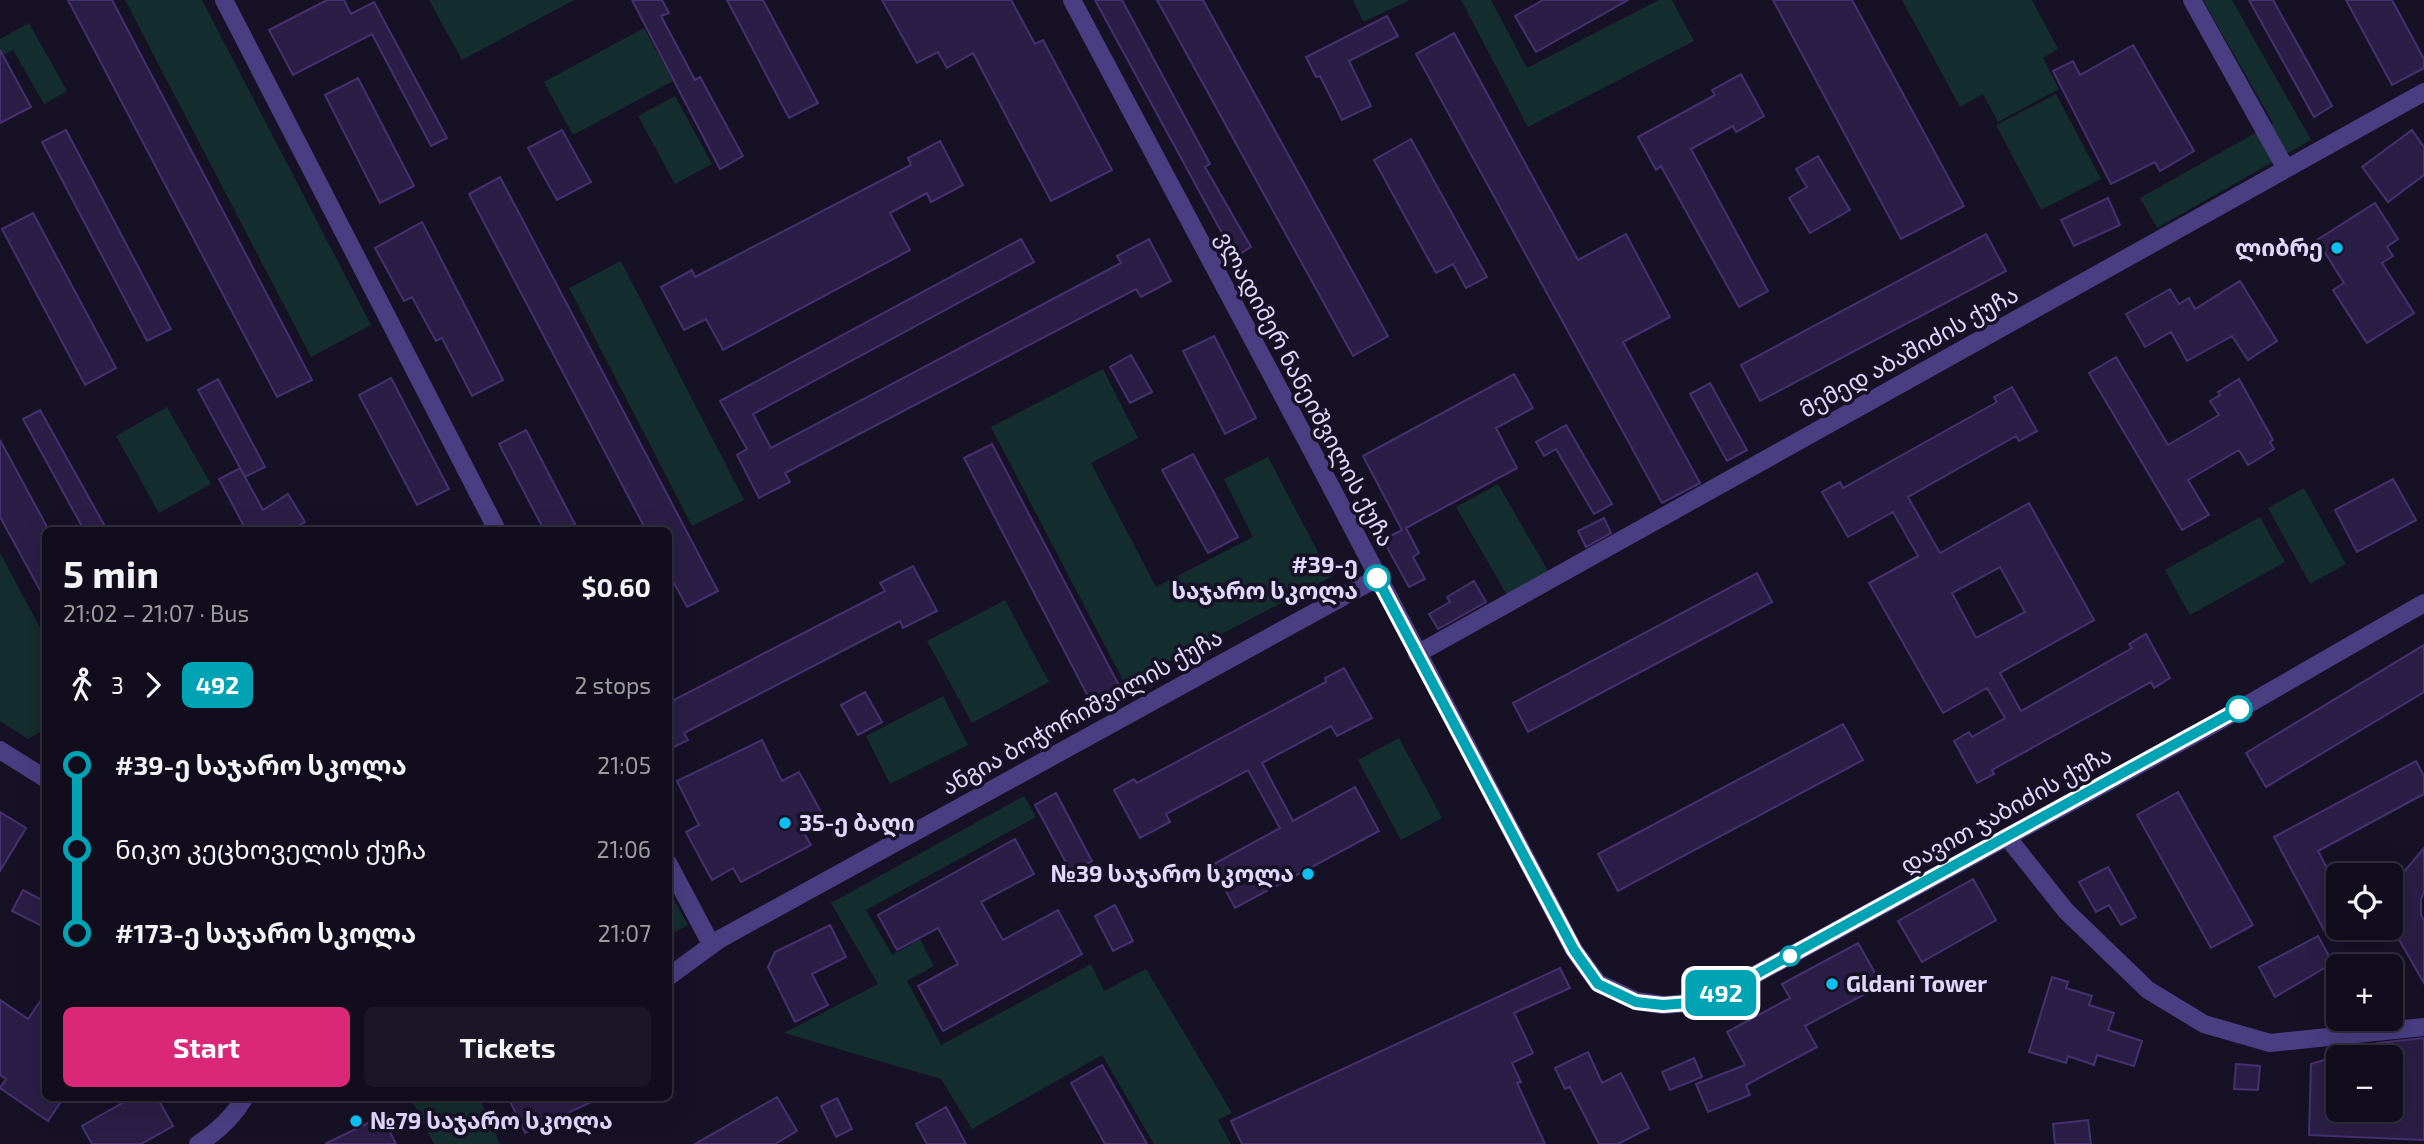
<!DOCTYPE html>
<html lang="en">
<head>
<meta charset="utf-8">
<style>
  :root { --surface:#110d1c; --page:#1a1625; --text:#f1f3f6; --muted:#9c9ca3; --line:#302d3b; --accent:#db2777 }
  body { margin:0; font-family:"Exo 2","Noto Sans Georgian",sans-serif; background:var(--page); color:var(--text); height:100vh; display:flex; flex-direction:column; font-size:26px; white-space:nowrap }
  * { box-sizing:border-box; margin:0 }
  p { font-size:23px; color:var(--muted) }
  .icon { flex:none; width:38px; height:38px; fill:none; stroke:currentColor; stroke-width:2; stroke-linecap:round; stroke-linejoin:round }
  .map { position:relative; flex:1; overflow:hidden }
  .sheet { position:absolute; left:42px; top:527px; width:630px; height:574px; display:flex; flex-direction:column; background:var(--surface); border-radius:10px; box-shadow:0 7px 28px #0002,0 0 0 2px var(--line) }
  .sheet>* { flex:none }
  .badge { padding:0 14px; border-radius:10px; font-size:24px; line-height:46px }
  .tools { position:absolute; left:2326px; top:863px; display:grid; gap:14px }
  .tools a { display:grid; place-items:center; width:77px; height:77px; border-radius:10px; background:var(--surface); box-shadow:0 7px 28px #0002,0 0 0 2px var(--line); font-size:35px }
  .map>.badge { position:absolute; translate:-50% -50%; box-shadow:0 0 0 4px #fff }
  .legs { display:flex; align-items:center; gap:10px; height:77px; padding:0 21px; font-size:23px }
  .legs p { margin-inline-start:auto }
  .overview { display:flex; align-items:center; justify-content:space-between; height:119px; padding:0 21px }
  h1 { font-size:38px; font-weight:700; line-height:52px }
  .action { display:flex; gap:14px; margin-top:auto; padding:14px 21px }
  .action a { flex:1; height:80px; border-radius:10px; background:var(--accent); color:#fff; font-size:28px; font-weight:700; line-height:80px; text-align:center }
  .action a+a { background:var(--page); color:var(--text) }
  ul { padding:0 21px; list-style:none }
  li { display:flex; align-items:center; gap:24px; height:84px; font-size:26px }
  li i { display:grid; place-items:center; width:10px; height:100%; margin:0 9px; background:currentColor }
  li i::after { content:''; width:18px; height:18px; margin:-9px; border:5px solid; border-radius:50%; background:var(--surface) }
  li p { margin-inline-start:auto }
  li:first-child i { background:linear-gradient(#0000 50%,currentColor 0) }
  li:last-child i { background:linear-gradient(currentColor 50%,#0000 0) }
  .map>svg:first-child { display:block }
  .green { fill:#142d2f }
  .building { fill:#2b1e46; stroke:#453170; stroke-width:2; fill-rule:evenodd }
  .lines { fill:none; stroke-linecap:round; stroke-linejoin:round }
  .minor { stroke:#493e82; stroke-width:18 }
  .tertiary { stroke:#493e82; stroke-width:18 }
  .line-1-casing { stroke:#fff; stroke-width:16 }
  .line-1 { stroke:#00a3b4; stroke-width:10 }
  .poi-dot { fill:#0ec0f2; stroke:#171126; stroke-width:2.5 }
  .stop-1-dot { fill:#fff; stroke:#00a3b4; stroke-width:3.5 }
  .labels { text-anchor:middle; stroke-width:7; stroke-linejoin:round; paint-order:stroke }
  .poi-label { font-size:23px; font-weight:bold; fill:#e0d8fd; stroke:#171126; text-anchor:start }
  .street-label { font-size:23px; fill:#e0d8fd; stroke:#171126 }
  .stop-label { font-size:23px; font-weight:bold; fill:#e0d8fd; stroke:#171126; text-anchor:end }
</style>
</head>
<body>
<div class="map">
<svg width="2424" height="1144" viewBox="0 0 2424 1144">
  <rect width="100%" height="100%" fill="#171126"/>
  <path class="green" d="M125,0H202L371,325L311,357Z
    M429,0H574L462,60Z
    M1353,0H1408V1L1363,22Z
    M1461,0H1491L1527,68L1659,0H1672L1694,41L1528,127Z
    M1902,0H2032L2058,49L2043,58L2059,89L1998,122L1983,94L1960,107Z
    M2203,0H2232L2311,140L2157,228L2140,198L2273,123Z
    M29,23L67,91L44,104L13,50L0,57V39Z
    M644,28L673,81L573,135L544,82Z
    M2056,94L2101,179L2041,210L1996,125Z
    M675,96L712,164L675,184L638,116Z
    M621,261L744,500L692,526L569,288Z
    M1103,369L1138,438L1091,463L1156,587L1253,537L1224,479L1268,457L1331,577L1125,684L991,427Z
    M167,407L211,484L159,513L116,436Z
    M1498,484L1548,571L1507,595L1456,507Z
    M2304,488L2346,564L2310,584L2268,508Z
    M2260,517L2285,562L2190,615L2165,570Z
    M0,553L45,637V729L28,739L0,721Z
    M1005,600L1049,682L972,723L927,641Z
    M943,696L968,745L890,784L866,736Z
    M1399,738L1442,818L1401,840L1358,760Z
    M1024,796L1036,817L866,910L892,955L920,939L934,966L907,981L941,1045L1091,964L1104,991L1146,969L1232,1113L1218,1120L1231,1144H1154L1102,1055L972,1129L941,1079L784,1033L878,984L831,903Z
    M668,888L688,925L669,935H668Z
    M410,1097H479L500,1144H434Z"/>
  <path class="building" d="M68,0H112L312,380L277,397Z
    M327,0H344L351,14L374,2L447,138L431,146L372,34L293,75L269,30Z
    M632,0H662L669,13L661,16L695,80L700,77L743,156L720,169Z
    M727,0H763L818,103L789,118Z
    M882,0H1011L1035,44L1043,40L1112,170L1051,201L973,53L947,68L938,52L917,63Z
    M1095,0H1122L1210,164L1205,167L1251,247L1235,257Z
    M1157,0H1203L1388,336L1353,356Z
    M1543,0H1628L1536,52L1515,16Z
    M1773,0H1852L1964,206L1901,239Z
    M2249,0H2273L2332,106L2314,117Z
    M2346,0H2392L2424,59V68L2392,85Z
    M1387,16L1398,36L1349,61L1371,106L1342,120L1320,76L1316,77L1306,57Z
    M1454,33L1578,260L1626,234L1670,317L1623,342L1700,483L1662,503L1416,54Z
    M2133,45L2194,151L2160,171L2155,162L2111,184L2053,71L2073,61L2080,75Z
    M0,50L31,107L0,123Z
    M1741,74L1764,116L1736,132L1733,126L1691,149L1768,291L1739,307L1661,166L1656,170L1638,137L1715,95L1712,90Z
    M358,78L414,186L380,203L325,95Z
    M66,130L171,329L147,341L42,142Z
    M562,130L591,182L557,200L528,148Z
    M2412,130L2424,147V175L2388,202L2362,167Z
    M1411,139L1487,277L1466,288L1453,264L1436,273L1374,160Z
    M940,141L963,185L931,202L927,193L890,213L910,250L723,350L706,319L684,330L661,287L692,270L695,277L911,165L908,158Z
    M1818,156L1850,210L1810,233L1789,198L1807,187L1796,169Z
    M500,177L718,591L687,607L668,572V530H646L469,194Z
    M2108,198L2120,225L2074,246L2061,220Z
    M2375,203L2398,239L2387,247L2393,256L2382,263L2414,313L2367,343L2333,290L2344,283L2317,240Z
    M33,213L116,368L85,385L2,229Z
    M422,222L503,380L472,396L442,338L436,341L412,297L404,301L375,248Z
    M1986,234L2006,271L1760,401L1741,365Z
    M1021,239L1034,262L753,414L771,448L1121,263L1117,256L1149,239L1171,281L1141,297L1136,289L785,473L790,482L759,498L737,455L747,449L720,401Z
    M2240,281L2277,341L2248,360L2232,336L2187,361L2171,332L2145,347L2126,314L2170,289L2179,304L2189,298L2195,309Z
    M1214,336L1256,418L1225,434L1183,351Z
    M1131,355L1152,392L1130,403L1110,367Z
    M2116,357L2168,445L2219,415L2210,401L2220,395L2218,392L2239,379L2273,440L2270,442L2274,449L2248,465L2239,450L2188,480L2209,515L2182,530L2089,373Z
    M1514,374L1533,408L1496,428L1517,468L1406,528L1419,553L1413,557L1425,579L1409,587L1383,540L1402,530L1363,456Z
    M391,378L449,489L417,505L359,395Z
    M218,379L265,467L245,477L198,390Z
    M1710,383L1747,450L1727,461L1690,394Z
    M2012,387L2037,431L2019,441L2016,436L1908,497L1940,553L2029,503L2094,620L2000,673L2021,711L2132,648L2129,644L2146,634L2170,678L2154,688L2151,682L1992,770L1994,774L1977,783L1954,741L1969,732L1972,737L2005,718L1987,688L1943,713L1869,583L1918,556L1893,512L1848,537L1822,492L1840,482L1843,488L1997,402L1994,397ZM2000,567L2025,612L1976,638L1952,593Z
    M40,410L107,530H84L23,419Z
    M1566,425L1612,504L1594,514L1556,449L1544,456L1536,442Z
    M526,430L578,530H544L499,444Z
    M0,440L46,525V601L0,517Z
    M992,444L1122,691L1093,706L964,458Z
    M1193,454L1238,537L1208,553L1162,470Z
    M240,468L263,510L288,494L305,522L291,530H246L219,479Z
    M2393,479L2416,520L2357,552L2335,510Z
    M1604,518L1611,533L1586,547L1578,531Z
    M913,566L937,611L903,628L900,621L684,733L688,740L668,750V703L885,591L880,583Z
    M1757,573L1772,602L1528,732L1513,703Z
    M1474,581L1486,602L1438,629L1429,614L1450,602L1447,597Z
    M2424,645V692L2266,787L2246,753Z
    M1344,668L1372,718L1337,736L1331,726L1262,763L1293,821L1355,787L1379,831L1235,908L1212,865L1280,828L1248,770L1166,814L1170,822L1140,838L1114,790L1134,779L1137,783L1326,682L1325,678Z
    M865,692L882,722L858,735L841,705Z
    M1843,724L1863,760L1618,891L1598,854Z
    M762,740L782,781L799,772L825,819L803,831L811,845L741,882L733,868L712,880L686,832L699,825L677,781Z
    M2416,761L2424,776V794L2318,851L2338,889V922L2324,930L2274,837Z
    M2178,792L2253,925L2211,948L2137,815Z
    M1056,793L1092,861L1071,872L1035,805Z
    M0,812L26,828L0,871Z
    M1015,839L1034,874L981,902L1003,940L1058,910L1082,954L943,1031L918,986L958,964L938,928L897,950L878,915Z
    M2424,848V892L2421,899V915L2424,920V983L2394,931L2390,903V897L2403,873Z
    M2108,867L2136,917L2121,925L2109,905L2096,912L2079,882Z
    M1973,879L1996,920L1922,962L1898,921Z
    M23,890L46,902V928L12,911Z
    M1115,905L1133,941L1113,951L1095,916Z
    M830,925L846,957L812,974L828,1005L795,1022L768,967L775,952Z
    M2318,936L2333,963L2275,997L2259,967Z
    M1858,943L1882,985L1805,1026L1817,1047L1746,1085L1750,1095L1708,1112L1696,1084L1745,1065L1727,1032L1790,998L1782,984Z
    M1560,968L1570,988L1514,1013L1533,1053L1512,1063L1521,1082L1517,1083L1545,1144H1242L1231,1121Z
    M2052,977L2068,982L2066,988L2092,996L2089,1005L2114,1013L2108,1030L2142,1041L2134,1066L2097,1055L2094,1065L2068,1056L2066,1063L2029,1052Z
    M46,993V1097H64L48,1121L0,1088L6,1079L0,1075V1000L28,1019Z
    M2424,1038V1140L2309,1135L2311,1064L2338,1056V1110H2390V1057H2346V1053L2378,1043Z
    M1588,1052L1602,1083L1621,1073L1649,1128L1618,1144H1599L1570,1087L1565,1089L1555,1068Z
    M1694,1058L1702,1077L1670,1090L1662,1072Z
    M2236,1064L2260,1066L2258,1090L2234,1089Z
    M1102,1065L1147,1144H1105L1071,1083Z
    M133,1097H157L173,1126L141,1144H92L82,1126Z
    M508,1097H602L525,1133Z
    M777,1097L797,1131L775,1144H695Z
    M837,1098L852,1129L836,1137L821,1106Z
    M946,1107L966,1144H927L916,1124Z
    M382,1116L396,1144H325Z
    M2088,1120L2091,1144H2055L2053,1124Z"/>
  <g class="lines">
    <path class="minor" d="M224,0L497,530
      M2192,0L2286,169
      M1417,654L2424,92
      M2007,837L2066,911L2148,990L2204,1024L2270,1043L2424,1027
      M668,863L711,944"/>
    <path class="tertiary" d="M1072,0L1310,447L1574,950L1598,983L1636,1001L1663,1005L1689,1003L1718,995L2212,725L2424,603
      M0,750L46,779
      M668,977L720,939L1377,578
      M198,1144C217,1132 233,1117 245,1097"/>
  </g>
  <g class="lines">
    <defs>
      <path id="line-1" d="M1377,578L1574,950L1598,984L1636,1002L1663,1005L1689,1003L1718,995L2239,709"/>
    </defs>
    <use href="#line-1" class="line-1-casing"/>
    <use href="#line-1" class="line-1"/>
  </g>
  <g class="poi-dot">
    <circle cx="2337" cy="248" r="7"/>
    <circle cx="785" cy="823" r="7"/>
    <circle cx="1308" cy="874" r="7"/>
    <circle cx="1832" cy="984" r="7"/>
    <circle cx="356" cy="1121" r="7"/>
  </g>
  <g class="stop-1-dot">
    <circle cx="1377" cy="578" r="12"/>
    <circle cx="2239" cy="709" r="12"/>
    <circle cx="1790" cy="956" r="9"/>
  </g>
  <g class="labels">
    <g class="poi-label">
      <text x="2323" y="256" text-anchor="end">ლიბრე</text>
      <text x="799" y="831">35-ე ბაღი</text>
      <text x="1294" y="882" text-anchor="end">№39 საჯარო სკოლა</text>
      <text x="1846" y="992">Gldani Tower</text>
      <text x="370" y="1129">№79 საჯარო სკოლა</text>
    </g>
    <g class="street-label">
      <text transform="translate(1909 352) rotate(-29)" y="8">მემედ აბაშიძის ქუჩა</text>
      <text transform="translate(1305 389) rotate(62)" y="8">ვლადიმერ ნანეიშვილის ქუჩა</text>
      <text transform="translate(1082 712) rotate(-29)" y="8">ანგია ბოჭორიშვილის ქუჩა</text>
      <text transform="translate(2006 810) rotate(-29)" y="8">დავით ჯაბიძის ქუჩა</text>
    </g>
    <g class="stop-label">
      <text x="1358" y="573">#39-ე<tspan x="1358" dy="26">საჯარო სკოლა</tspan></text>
    </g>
  </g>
</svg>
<div class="tools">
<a><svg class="icon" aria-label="locate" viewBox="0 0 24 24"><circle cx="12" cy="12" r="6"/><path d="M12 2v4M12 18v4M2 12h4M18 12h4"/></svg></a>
<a>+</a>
<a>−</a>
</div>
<b class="badge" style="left:1721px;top:993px;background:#00a3b4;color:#fff">492</b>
<section class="sheet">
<div class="overview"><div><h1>5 min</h1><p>21:02 – 21:07 · Bus</p></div><b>$0.60</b></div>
<div class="legs"><svg class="icon" aria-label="walk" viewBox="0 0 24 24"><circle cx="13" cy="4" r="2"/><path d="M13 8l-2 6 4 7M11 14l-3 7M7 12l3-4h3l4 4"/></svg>3<svg class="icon" aria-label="forward" viewBox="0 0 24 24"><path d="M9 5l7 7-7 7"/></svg><b class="badge" style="background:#00a3b4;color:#fff">492</b><p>2 stops</p></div>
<ul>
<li><i style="color:#00a3b4"></i><b>#39-ე საჯარო სკოლა</b><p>21:05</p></li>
<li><i style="color:#00a3b4"></i><span>ნიკო კეცხოველის ქუჩა</span><p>21:06</p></li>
<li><i style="color:#00a3b4"></i><b>#173-ე საჯარო სკოლა</b><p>21:07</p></li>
</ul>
<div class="action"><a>Start</a><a>Tickets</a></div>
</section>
</div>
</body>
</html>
